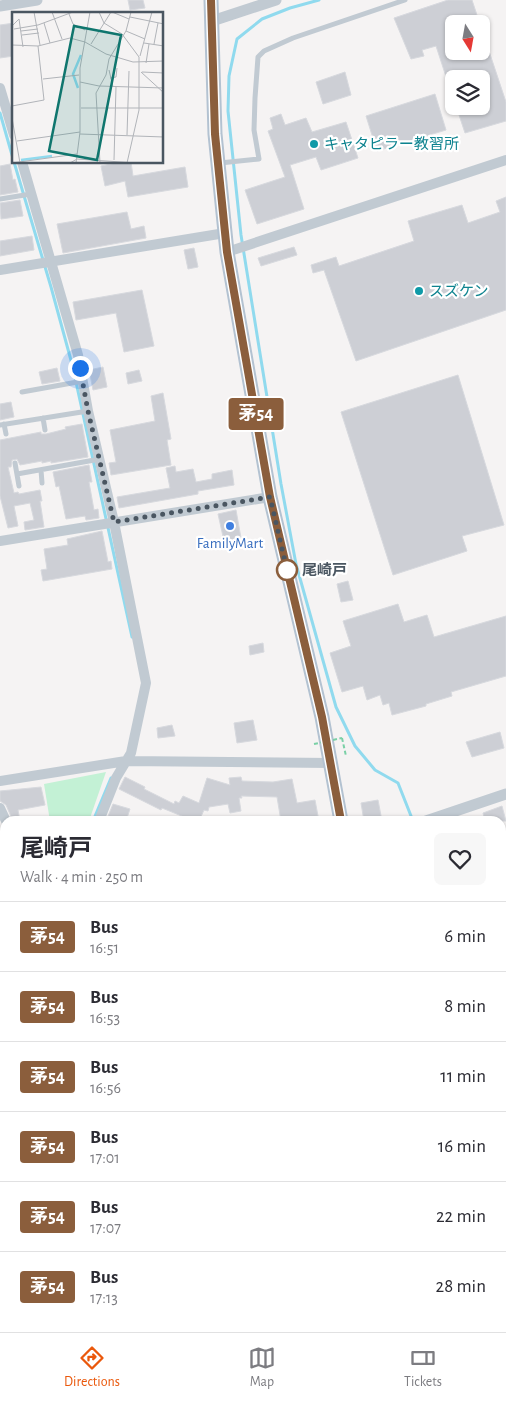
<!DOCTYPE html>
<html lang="en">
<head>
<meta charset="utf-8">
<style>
  :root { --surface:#fff; --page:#f7f7f7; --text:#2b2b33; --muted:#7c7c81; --line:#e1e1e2; --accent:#ea580c }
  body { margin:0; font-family:"Alegreya Sans","Noto Sans JP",sans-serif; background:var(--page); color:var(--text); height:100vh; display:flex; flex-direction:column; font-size:19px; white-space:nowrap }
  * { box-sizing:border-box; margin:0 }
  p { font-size:16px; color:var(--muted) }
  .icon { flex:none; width:28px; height:28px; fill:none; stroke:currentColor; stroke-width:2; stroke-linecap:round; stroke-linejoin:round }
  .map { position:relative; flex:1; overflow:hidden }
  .drawer { position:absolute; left:0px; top:816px; width:506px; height:516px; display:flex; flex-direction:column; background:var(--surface); border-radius:15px 15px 0 0; box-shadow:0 1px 4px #0004 }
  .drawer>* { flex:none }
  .badge { padding:0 10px; border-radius:4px; font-size:18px; line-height:32px }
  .needle { width:32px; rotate:169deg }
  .tools { position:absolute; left:445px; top:15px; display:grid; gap:10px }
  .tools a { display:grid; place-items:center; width:45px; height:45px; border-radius:8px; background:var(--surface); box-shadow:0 1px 4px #0004; font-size:25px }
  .you { position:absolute; width:25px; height:25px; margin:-12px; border:4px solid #fff; border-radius:50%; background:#1a73e8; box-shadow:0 0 0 8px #1a73e833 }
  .map>.badge { position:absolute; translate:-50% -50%; box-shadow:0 0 0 2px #fff }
  .round { display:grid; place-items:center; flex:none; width:52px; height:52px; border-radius:8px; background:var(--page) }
  .head { display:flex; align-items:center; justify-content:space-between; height:85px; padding:0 20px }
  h1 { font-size:24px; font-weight:700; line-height:38px }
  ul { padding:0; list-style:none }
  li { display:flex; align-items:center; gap:15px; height:70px; padding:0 20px; border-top:1px solid var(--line) }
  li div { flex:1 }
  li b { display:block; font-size:19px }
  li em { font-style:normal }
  li .badge { min-width:55px; font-weight:700; text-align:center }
  .menu { display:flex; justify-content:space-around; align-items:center; height:70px; border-top:1px solid var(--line); background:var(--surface); font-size:14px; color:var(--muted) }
  .menu a { display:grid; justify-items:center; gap:2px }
  .menu .current { color:var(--accent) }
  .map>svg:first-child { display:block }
  .education { fill:#e6e4e5 }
  .green { fill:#c3f1d5 }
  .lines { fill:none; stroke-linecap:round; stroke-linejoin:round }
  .stream { stroke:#90daee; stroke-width:3 }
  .building { fill:#cdcfd5; stroke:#d7d9de }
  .path { stroke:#7ad0a6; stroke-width:2; stroke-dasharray:4 2.5; stroke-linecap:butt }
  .service { stroke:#c1cad2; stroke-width:5 }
  .minor { stroke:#c1cad2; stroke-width:10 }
  .tertiary { stroke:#c1cad2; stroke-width:11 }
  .primary { stroke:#b3c2d1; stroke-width:15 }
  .path-bridge { stroke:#7ad0a6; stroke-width:2; stroke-dasharray:4 2.5; stroke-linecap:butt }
  .line-casing { stroke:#fff; stroke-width:11 }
  .line { stroke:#8b5e3c; stroke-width:8 }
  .walk { stroke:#4a5661; stroke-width:5; stroke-dasharray:0 9 }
  .culture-dot { fill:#0f9aa8; stroke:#fff; stroke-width:2 }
  .shop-dot { fill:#3f7fe0; stroke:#fff; stroke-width:2 }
  .stop-dot { fill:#fff; stroke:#8b5e3c; stroke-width:2.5 }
  .labels { text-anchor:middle; stroke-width:4.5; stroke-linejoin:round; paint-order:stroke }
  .culture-label { font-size:15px; fill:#0d838f; stroke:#fff; text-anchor:start }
  .shop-label { font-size:15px; fill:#366cbe; stroke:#fff }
  .stop-label { font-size:15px; font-weight:bold; fill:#4a5661; stroke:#fff; text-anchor:start }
  .inset-river { fill:none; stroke:#90daee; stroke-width:2.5 }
  .inset-road { fill:none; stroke:#b1b4b9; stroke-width:1 }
  .view { fill:#0f766e; fill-opacity:0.15; stroke:#0f766e; stroke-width:2.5 }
  .inset-edge { fill:none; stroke:#4a5661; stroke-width:2.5 }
</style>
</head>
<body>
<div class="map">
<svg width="506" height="1332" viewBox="0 0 506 1332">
  <rect width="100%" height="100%" fill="#f5f3f3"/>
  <path class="education" d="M506,891V1194L501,1196V892Z"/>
  <path class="green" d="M106,772L89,821H50L44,784Z"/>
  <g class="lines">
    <path class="stream" d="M319,0L290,8L262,19L237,39L229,76L228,111L241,235L281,484L296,564L336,707L355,746L375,770L398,783L413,821
      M0,113L14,162
      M14,162L51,287L72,364L132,637
      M93,821L111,778
      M0,1285L3,1272"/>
  </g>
  <path class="building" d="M128,0H143L145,8L130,10Z
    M448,0H472L480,24H454V51H481V33H483L506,102V121L465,133L456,106H481V79H454V95H452L436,46L422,50L424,56L411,59L394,18Z
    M14,23V56L0,58V25Z
    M345,72L351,95L323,104L316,82Z
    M435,94L446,130L377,151L366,116Z
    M281,114L285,125L306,118L312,132L346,122L358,158L321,170L316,157L290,165L304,209L257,224L245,190L285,177L268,131L273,129L270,118Z
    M121,162H131L133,176L185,167L188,187L128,197L125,181L105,186L101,166Z
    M10,164L13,180L15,179L18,192L0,195V166Z
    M506,197V310L356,361L324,270L313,273L311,265L336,257L339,266L414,241L408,221L462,205L468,223L500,212L496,201Z
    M20,200L23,216L1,219L0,203Z
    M127,212L131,229L144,226L146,238L63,253L57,224Z
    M32,236L34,250L0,256V241Z
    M294,247L297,255L261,266L258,258Z
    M194,248L198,267L188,269L184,250Z
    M142,290L154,346L124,352L116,313L76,320L73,302Z
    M103,367L107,387L93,390L89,370Z
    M57,368L60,381L42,384L39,372Z
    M139,370L142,381L128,384L126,373Z
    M458,375L504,525L462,536L467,551L393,575L341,412Z
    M163,393L171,439L167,440L171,465L111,475L109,463L116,462L110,430L155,421L151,396Z
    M11,402L14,417L0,420V404Z
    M82,424L88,457L51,463V461L42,463V461L20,465L17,459L12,460L11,467H8L14,493L18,492L19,494L40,490L42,501H40L44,527L25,530L24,522L34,520L30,503L14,506L18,526L8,528L0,496V440L41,432V434H46L66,429L65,427Z
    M89,465L92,482H89L94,510L98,509L99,518L86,520L85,516L66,519L59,486L56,487L53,472Z
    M175,466L176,472L193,469L196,482L212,479V474L232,470L234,485L198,491V494L119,508L117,497L170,488L166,468Z
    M236,510L241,538L224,541L218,514Z
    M102,531L108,562L111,561L112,569L43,581L41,570L47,569L44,549L68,545L67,539Z
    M348,581L353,600L341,602L337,584Z
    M398,604L404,622L427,615L434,637L506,616V676L451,692L452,696L426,704V706L392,715L389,703L383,705L380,695L367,700L363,686L342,692L330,653L351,646L343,621Z
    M263,643L264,652L250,655L249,646Z
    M253,720L257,740L237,743L234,723Z
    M172,725L175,736L158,738L157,728Z
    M500,732L504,748L472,757L466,742Z
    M125,777L145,787L144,789L174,804L175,801L179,803L183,796L199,803L207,778L230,785L229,778L241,777L242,781L273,782L292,779L297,803L315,800L318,816L281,821L277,797L241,796L242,798H239L241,811L230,813L228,804L209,807L208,811L204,810L199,821H194L162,808L161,810L119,789Z
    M41,787L45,805L18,810L20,821H13L6,805L0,801V791Z
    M378,800L382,821H364L361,803Z
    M113,804L130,809L126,821H106Z
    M502,806L506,821H485L483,813Z"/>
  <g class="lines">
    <path class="path" d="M342,738L346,756"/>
    <path class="service" d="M220,163L259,159L254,130L255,98L258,57L264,51L293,38L405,0
      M0,199L31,194
      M22,392L83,381
      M43,418L45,430
      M4,424L6,434
      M0,425L88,411
      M15,463L19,486
      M41,470L42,483
      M17,474L100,459
      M501,1269L506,1264"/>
    <path class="minor" d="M0,88L14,135
      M22,162L78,355L88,411L114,522L146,683L131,753L116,778L99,821
      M227,252L506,160
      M0,270L225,233
      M0,541L270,497
      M0,781L126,761L331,763
      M0,808L6,821
      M0,881L5,879
      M0,1327L5,1290
      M457,1328L472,1332
      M230,1332L231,1328
      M378,1332L381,1328"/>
    <path class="tertiary" d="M0,6L37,0
      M212,21L276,0
      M426,821L506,794
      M501,1203L506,1202"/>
    <path class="primary" d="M211,0L215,134L227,252L270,497L322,717L341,821
      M0,1089L5,1090
      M359,1328V1332"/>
    <path class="path-bridge" d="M314,744L342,738"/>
  </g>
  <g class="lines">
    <defs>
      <path id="line" d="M211,0L215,134L227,252L270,497L322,717L341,821"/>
    </defs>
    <use href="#line" class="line-casing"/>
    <use href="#line" class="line"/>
    <path class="walk" d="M80,368L88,411L114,522L270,497L287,570"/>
  </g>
  <g class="culture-dot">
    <circle cx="314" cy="144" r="5"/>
    <circle cx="419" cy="291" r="5"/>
  </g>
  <circle class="shop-dot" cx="230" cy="526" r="5"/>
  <circle class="stop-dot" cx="287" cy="570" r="10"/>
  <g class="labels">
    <g class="culture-label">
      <text x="324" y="149">キャタピラー教習所</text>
      <text x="429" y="296">スズケン</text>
    </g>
    <g class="shop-label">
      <text x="230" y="548">FamilyMart</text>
    </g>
    <g class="stop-label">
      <text x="302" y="575">尾崎戸</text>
    </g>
  </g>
  <g transform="translate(12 12)">
    <rect width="151" height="151" fill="#f5f3f3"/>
    <path class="inset-river" d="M66,76L61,62L69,43M9,148L40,144"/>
    <path class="inset-road" d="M22,0L28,33M40,0L50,27M87,0L92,11L110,22L127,45V98L115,151M100,0L117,7M57,2L61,12L73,18M118,5L152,12M32,11L38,31M0,14L7,7L11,35M2,17L26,13L61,0M9,19L26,17M114,19L133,27M10,23L27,21M73,30L94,42L121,50L152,49M132,31L152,34M79,32L99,0M142,32L146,11M0,33L26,34L58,26L73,30M128,44L140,0M134,51L137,32M97,58L101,75M129,60L152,81M130,60L152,61M98,66L104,65L105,56M31,67L67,63M68,70L87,74L152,76M0,94L32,88L26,34M69,96H152M0,106L8,151M68,122L152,125M115,123L117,59M5,129L68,120M102,148L104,75M0,151L65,142M58,151L65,147L124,151M64,151L68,120V56L78,0M88,151L84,81L94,63L97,47L114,19L119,0"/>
    <path class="view" d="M62,14L109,23L85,148L37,139Z"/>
    <rect width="151" height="151" class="inset-edge"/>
  </g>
</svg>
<div class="tools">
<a><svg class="needle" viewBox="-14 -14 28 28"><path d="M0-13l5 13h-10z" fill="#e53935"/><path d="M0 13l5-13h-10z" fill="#7c7c81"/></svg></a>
<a><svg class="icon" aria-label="layers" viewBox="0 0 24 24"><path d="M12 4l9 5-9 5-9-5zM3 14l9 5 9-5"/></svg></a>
</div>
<div class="you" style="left:80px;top:368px"></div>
<b class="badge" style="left:256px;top:414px;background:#8b5e3c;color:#fff">茅54</b>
<section class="drawer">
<div class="head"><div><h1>尾崎戸</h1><p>Walk · 4 min · 250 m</p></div><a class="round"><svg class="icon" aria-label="heart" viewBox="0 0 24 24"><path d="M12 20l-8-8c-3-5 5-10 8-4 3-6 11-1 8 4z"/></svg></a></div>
<ul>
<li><span class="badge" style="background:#8b5e3c;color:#fff">茅54</span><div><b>Bus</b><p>16:51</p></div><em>6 min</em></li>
<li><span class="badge" style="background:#8b5e3c;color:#fff">茅54</span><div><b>Bus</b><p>16:53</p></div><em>8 min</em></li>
<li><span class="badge" style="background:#8b5e3c;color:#fff">茅54</span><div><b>Bus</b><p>16:56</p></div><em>11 min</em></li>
<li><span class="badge" style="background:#8b5e3c;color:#fff">茅54</span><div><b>Bus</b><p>17:01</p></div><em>16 min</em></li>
<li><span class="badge" style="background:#8b5e3c;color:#fff">茅54</span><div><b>Bus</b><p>17:07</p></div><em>22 min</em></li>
<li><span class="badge" style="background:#8b5e3c;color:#fff">茅54</span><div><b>Bus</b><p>17:13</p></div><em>28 min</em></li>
</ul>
</section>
</div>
<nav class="menu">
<a class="current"><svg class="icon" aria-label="directions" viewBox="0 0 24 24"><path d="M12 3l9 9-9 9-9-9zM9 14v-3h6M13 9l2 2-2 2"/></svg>Directions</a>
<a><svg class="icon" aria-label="map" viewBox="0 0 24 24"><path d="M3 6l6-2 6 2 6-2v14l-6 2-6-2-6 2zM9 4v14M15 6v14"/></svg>Map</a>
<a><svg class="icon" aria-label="tickets" viewBox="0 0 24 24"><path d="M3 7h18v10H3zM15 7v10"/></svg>Tickets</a>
</nav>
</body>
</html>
